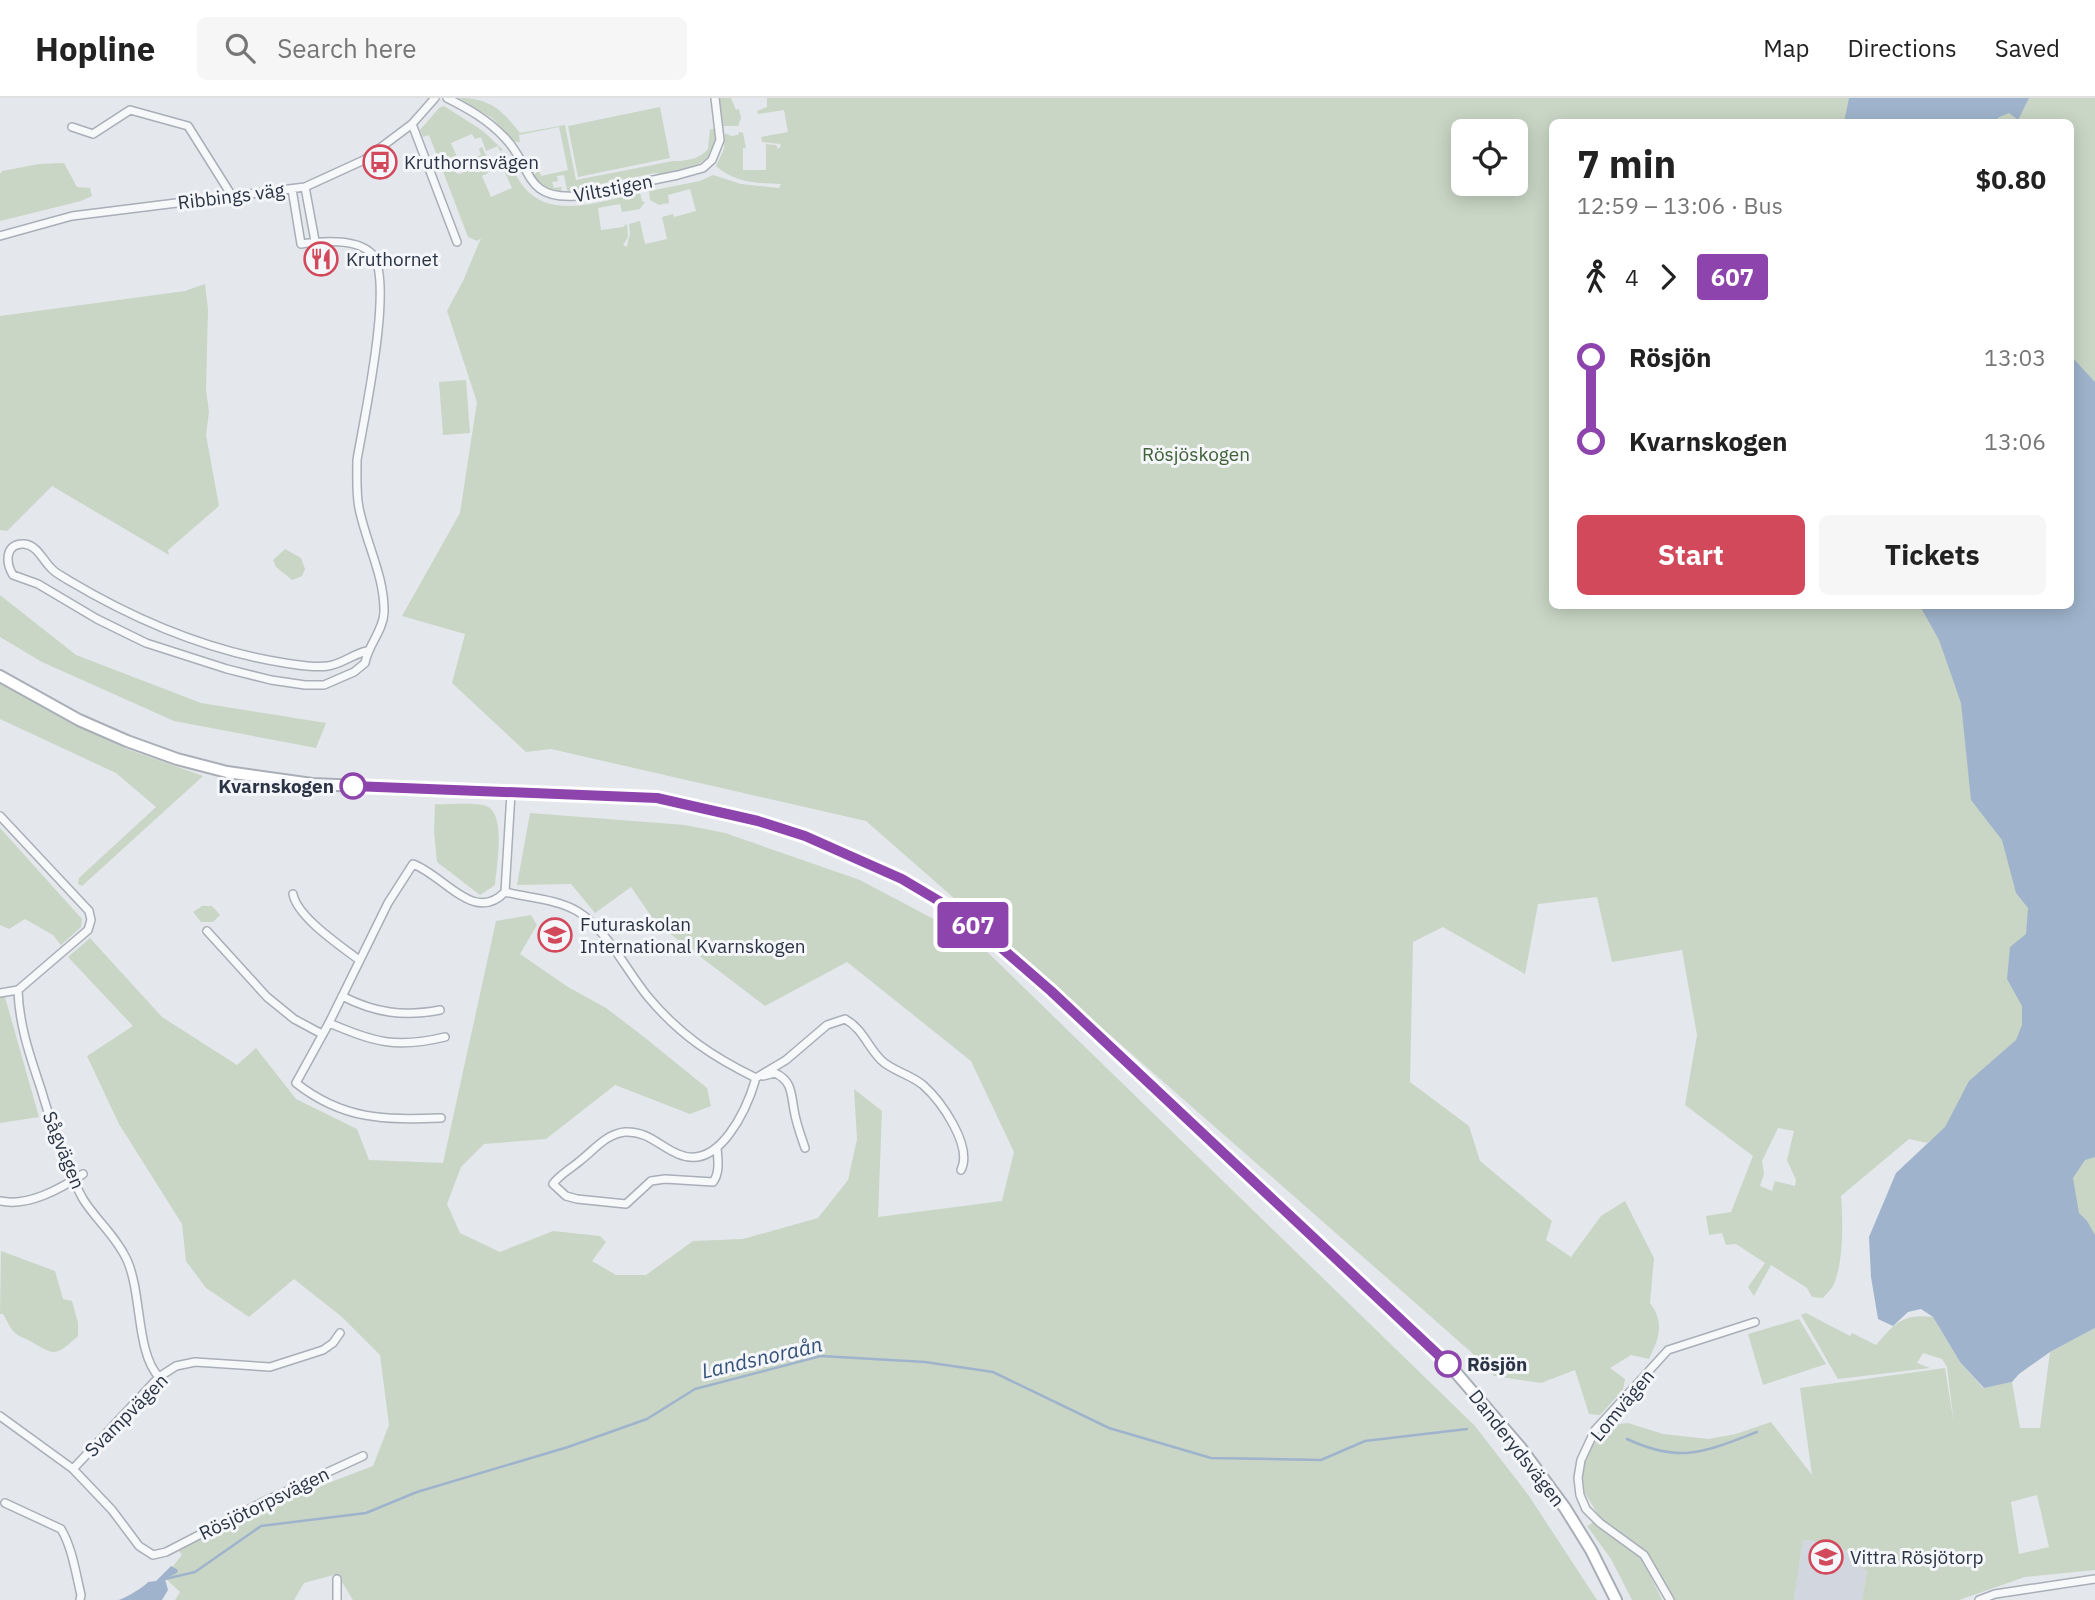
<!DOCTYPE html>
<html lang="en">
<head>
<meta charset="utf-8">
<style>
  :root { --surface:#fff; --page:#f6f6f6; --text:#222; --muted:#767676; --line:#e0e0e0; --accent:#d1495b }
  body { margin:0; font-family:"IBM Plex Sans",sans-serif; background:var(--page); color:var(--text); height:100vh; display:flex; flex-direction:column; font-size:26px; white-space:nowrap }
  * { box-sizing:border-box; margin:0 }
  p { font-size:23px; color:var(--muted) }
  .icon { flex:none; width:38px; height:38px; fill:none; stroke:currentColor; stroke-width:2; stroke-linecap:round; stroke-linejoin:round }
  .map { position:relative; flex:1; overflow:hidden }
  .sheet { position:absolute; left:1549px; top:21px; width:525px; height:490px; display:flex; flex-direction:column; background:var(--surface); border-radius:10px; box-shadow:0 4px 18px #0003 }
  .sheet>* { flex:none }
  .badge { padding:0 14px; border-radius:5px; font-size:24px; line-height:46px }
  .controls { position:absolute; left:1451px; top:21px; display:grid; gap:14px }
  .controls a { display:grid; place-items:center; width:77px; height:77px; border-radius:10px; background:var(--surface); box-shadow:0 4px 18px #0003; font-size:35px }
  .map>.badge { position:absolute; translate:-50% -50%; box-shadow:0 0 0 4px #fff }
  .legs { display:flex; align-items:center; gap:10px; height:77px; padding:0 28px; font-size:23px }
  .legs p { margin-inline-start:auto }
  .head { display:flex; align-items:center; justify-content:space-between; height:119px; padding:0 28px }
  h1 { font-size:38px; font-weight:800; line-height:52px }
  .cta { display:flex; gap:14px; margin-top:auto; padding:14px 28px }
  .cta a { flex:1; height:80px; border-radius:10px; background:var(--accent); color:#fff; font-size:28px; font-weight:800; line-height:80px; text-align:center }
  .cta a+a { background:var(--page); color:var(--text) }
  ul { padding:0 28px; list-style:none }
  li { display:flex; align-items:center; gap:24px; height:84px; font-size:26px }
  li i { display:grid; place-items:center; width:10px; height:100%; margin:0 9px; background:currentColor }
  li i::after { content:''; width:18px; height:18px; margin:-9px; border:5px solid; border-radius:50%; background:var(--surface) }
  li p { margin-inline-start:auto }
  li:first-child i { background:linear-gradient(#0000 50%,currentColor 0) }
  li:last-child i { background:linear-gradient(currentColor 50%,#0000 0) }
  header { display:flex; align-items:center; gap:42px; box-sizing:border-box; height:98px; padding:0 35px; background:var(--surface); border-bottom:2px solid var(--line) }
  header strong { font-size:33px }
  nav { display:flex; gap:38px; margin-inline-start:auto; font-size:24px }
  .search { width:490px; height:63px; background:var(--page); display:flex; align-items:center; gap:18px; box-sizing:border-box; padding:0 24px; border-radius:10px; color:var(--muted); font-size:26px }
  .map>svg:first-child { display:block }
  .built { fill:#d2d6de }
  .green { fill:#c9d6c5; fill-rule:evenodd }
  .water { fill:#9fb4cc }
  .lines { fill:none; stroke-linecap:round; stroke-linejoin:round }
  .stream { stroke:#9fb4cc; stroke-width:2.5 }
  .minor-casing { stroke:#a9aeb7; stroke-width:10 }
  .secondary-casing { stroke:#a9aeb7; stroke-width:14 }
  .minor { stroke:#f7f8fa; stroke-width:7 }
  .secondary { stroke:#fff; stroke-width:10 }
  .line-1-casing { stroke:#fff; stroke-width:16 }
  .line-1 { stroke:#8e44ad; stroke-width:10 }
  .stop-1-dot { fill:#fff; stroke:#8e44ad; stroke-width:3.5 }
  .labels { text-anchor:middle; stroke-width:6; stroke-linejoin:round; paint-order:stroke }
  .poi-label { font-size:19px; fill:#2b3445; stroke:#f4f6f9; text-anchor:start }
  .street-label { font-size:19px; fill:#2b3445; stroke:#f4f6f9 }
  .park-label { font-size:19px; fill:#3f6138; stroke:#f4f6f9 }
  .stop-label { font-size:19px; font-weight:bold; fill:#2b3445; stroke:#f4f6f9; text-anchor:end }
  .water-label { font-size:21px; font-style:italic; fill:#34527a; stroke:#f4f6f9 }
</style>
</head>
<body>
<header>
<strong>Hopline</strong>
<div class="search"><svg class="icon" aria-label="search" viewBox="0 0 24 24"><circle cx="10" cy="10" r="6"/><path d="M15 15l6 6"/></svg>Search here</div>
<nav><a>Map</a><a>Directions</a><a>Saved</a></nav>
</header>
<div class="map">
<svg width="2095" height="1502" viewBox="0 0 2095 1502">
  <rect width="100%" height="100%" fill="#e4e7ec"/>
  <path class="built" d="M1803,1442L1837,1445L1867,1473L1862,1502H1794Z"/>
  <path class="green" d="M459,0C490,0 502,12 520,35L565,27L576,82L673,63C684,63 699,62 708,51L710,31H715C720,57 700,68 678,73C669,75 662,77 655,75L595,87L592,90L570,95L567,92L564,77L557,78L558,83L552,84L554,90L562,89L560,95L547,92L534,82L535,76L539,72L541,78L568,72L559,29L519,37L520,44H515L492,20Z
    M718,0H731L736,12L739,11L741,20L738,28H721Z
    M767,0H2095V300L2070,295V24H1552V508H2065L2095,574V1167L1932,1041L1927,1045L1909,1041L1841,1098C1843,1122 1844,1165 1833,1188C1831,1192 1826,1196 1823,1200L1812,1199L1807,1190L1771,1167L1754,1198L1748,1189L1765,1165L1736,1146L1726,1147L1722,1135L1709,1137L1706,1118L1731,1114L1753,1058L1685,1007L1697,937L1682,852L1612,864L1597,799L1538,806L1525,876L1443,829L1413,844L1410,984L1469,1028L1480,1063L1552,1123L1546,1142L1571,1159L1601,1118L1625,1103L1654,1160L1650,1205C1665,1225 1659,1240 1649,1261L1631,1257L1610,1270L1625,1281L1623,1292L1600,1317L1589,1316L1575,1272L1541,1285L1494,1278L1472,1255L1403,1194L866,723L551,651L526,654L452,585L465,536L402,518L460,415L477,304L447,213L463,183L481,140L477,143L468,139L429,37L423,39L420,32L439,10L444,8L483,33L503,52L500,53L498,48L486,53L481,39L475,41L472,36L451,45L460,66L481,57L479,51L482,49L486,58L484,62L457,71L456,75L460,76L480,65L485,67L488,75L482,78L491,99L512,90L502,68L500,69L498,66L493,68L491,63L505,55C513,65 515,79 523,88C551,124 603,102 640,95L642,103L645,104L640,111L622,114L620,106L598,110L601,132L623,129L627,126L628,139L623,147L627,149L630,135L629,126L640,123L645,146L667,141L662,119L673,116L674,119L696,113L690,91L668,97L669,105L659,107L650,102L649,93L700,83L713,77L741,86L779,90L781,86C757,85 735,85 716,68L724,51L725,35L731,38L738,37L739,34L743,35L746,50H743V72H766V46L776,47L778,51L781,48L780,46L762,44L761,39L788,34L784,12L758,16L757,13L767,9ZM1463,33H1516V86H1463ZM1778,1030L1794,1033L1787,1062L1796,1082L1795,1088L1775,1083L1772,1093L1760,1088L1764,1076L1762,1063Z
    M660,9L670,60L578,79L568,28Z
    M64,65L77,89L90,90L92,98L81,103L0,123V76L2,73L39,66Z
    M205,186L208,211L206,292L209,314L206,337L219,408L168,452L169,457L52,388L7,433L0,432V218L185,193Z
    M466,282L470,335L443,337L439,284Z
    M285,451L301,460L305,471L302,478L292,482L276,469L273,462Z
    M0,497L76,557L201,605L326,625L316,650L174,623L42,564L0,539Z
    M0,585L69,624L127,651L203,678L82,788L78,786L79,780L156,709L116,675L0,621Z
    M435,706C449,707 474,704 486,708C507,715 496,770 495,787L480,797L437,764L434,734Z
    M530,715L685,727L725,735L860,782L977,844L1475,1328L1529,1398L1597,1502H353L337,1476L304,1485L294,1502H175L180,1494L164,1479L182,1457L178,1452L226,1424L373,1368L389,1327L380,1257L342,1219L294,1181L249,1219L206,1190L186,1163L182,1126L119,1026L87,958L133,928L68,859L90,840L162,919L237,967L256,950L296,1001L357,1031L369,1062L443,1065L496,823L531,817L537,827L520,856L568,889L606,910L644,939L707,990L711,1008L690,1016L615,987L546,1041L484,1046L461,1069L447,1106L460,1135L500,1154L553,1133L600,1138L606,1144L592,1163L616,1177H646L693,1143L743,1141L818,1120L848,1082L857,1041L854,991L882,1013L878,1119L1002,1103L1014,1054L971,963L847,864L765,908L656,825L631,789L595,815L571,786L517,787Z
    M0,730L82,821L81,829L61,847L53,837L25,821L9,831L0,827Z
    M202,808H212L220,817L213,824H201L193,814Z
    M0,899H5L39,1019L0,1025Z
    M1,1153L55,1173L63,1201L72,1203L78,1225V1238C54,1260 55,1257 30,1243C26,1240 19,1239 15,1235C10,1231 7,1222 3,1216H0Z
    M1806,1215L1850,1238L1852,1235L1876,1247C1895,1225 1903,1215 1933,1219L1960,1264L1983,1290L2012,1284L2020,1330H2040L2050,1254L2095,1230V1472L2025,1479L1959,1502H1862L1867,1473L1837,1445L1803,1442L1794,1502H1671L1646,1453L1603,1425L1585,1395L1581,1372L1594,1345L1601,1332L1609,1327L1628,1325L1663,1336L1708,1341L1736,1336L1771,1324L1812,1377L1800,1290L1945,1270L1954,1326L1947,1269L1942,1261L1923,1255L1917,1265L1930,1270L1838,1281L1801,1217ZM2037,1397L2049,1449L2019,1456L2011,1404Z
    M1799,1221L1826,1266L1763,1287L1748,1236Z
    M1594,1424L1634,1451L1645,1466L1662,1502H1632L1611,1461L1587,1428Z"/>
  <path class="water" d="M1849,0H2029L2018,22L2009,15L1999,19L1995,24H1844Z
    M2070,257L2095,284V1059L2085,1062L2073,1080L2079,1115L2087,1123L2095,1137V1230L2050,1254L2019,1276L2012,1284L1984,1290L1960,1264L1933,1219L1921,1211L1908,1214L1893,1228L1878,1221L1871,1179L1869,1139L1896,1075L1945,1029L1969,983L2016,942L2022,927V908L2007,881L2010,849L2026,836L2028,810L2016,795L2002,742L1971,702L1961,605L1939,542L1920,508H2070Z
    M171,1468L178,1472L177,1475L165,1481L168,1492L162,1502H118C124,1501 144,1489 148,1484L156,1483Z"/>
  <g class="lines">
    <path class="stream" d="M1627,1341C1681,1366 1704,1354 1757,1334
      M165,1481L195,1474L261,1428L366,1415L417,1394L568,1349L647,1321L695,1291L821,1258L925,1264L993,1274L1109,1330L1211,1360L1321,1362L1365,1343L1467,1331"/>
    <defs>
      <path id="minor" d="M447,0C469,11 488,22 505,40C533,69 523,101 575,98L678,77L703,70L712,62L720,42L715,0
        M412,26L457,144
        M72,29L93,36L130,12L188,28L232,98
        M305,89L315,143
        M292,91L301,146C322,143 357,140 372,156C395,181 363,325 357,362C357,377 356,395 359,410C366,445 385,479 384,515C383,533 368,547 365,565L354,574L324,587H305L271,582L227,571L146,545L97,521L38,486L13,477C6,466 4,445 24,446C37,447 42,461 51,470C55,475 62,478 68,482C135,522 208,553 285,565C299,567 314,570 328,568C342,566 353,556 367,553
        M0,138L72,118L305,89L364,62L412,26L435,0
        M511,695L505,794C529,800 556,801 577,813C607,831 627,874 649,900C680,937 713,959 756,980
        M0,718L89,813L91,822L88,832L18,892L0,895
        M293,796C297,819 341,848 359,862
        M207,833L267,899L294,921L322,936
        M18,892C19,927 30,958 41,991C52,1028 64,1067 83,1101C96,1122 116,1138 127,1162C142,1195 136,1255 159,1279
        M342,898C375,915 404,919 440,912
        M329,925C375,944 395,951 445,939
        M763,978L775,975C792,983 791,995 794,1012C796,1025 801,1038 805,1050
        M756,980L786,962L827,927L845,921C863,931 867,948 881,962C892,973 910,976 923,987C941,1003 973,1048 961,1072
        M441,1020C384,1022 343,1022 296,985L329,925L388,805L413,766C445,778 474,826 505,794
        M717,1050C718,1062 720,1075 713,1084L665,1081L651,1083L626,1106L577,1101L566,1098L553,1086C559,1077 572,1070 581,1062C595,1051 606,1036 625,1034C648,1033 659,1048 678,1056C719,1074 747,1011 756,980
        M0,1103C28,1109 60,1091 83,1076
        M0,1318L73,1371L112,1412L139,1448L153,1457L166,1454L265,1403L363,1358
        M73,1371L159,1279L176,1268L195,1264L270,1269L323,1252L333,1245L340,1235
        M5,1405L61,1431C72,1449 76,1476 81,1497L80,1502
        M337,1481V1502
        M1670,1502L1644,1457L1600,1425L1586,1411L1580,1397L1578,1380L1581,1362L1595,1332L1668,1252L1755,1224
        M1979,1502L1995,1496L2095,1481"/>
      <path id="secondary" d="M0,578L79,622L127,643L177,661L227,674L312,686L657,700L757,723L805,738L902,781L939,803L990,840L1071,911L1452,1270L1520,1349L1565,1410L1591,1452L1616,1502"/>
    </defs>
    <use href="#minor" class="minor-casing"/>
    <use href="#secondary" class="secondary-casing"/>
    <use href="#minor" class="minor"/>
    <use href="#secondary" class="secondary"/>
  </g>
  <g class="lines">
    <defs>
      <path id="line-1" d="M353,688L657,700L758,723L805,738L902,781L939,803L990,840L1051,893L1448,1266"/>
    </defs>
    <use href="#line-1" class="line-1-casing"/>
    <use href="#line-1" class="line-1"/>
  </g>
  <defs>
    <symbol id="bus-ring" viewBox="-11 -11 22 22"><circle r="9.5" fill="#f4f6f9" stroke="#d1495b" stroke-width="1.5"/><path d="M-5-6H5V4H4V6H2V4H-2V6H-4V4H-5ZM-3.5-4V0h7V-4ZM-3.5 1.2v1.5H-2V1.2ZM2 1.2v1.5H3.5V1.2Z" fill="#d1495b"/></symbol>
    <symbol id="restaurant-ring" viewBox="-11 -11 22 22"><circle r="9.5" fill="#f4f6f9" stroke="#d1495b" stroke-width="1.5"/><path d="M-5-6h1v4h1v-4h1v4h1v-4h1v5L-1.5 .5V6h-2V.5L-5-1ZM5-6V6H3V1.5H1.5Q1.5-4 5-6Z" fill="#d1495b"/></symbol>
    <symbol id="school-ring" viewBox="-11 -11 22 22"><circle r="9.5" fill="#f4f6f9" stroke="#d1495b" stroke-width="1.5"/><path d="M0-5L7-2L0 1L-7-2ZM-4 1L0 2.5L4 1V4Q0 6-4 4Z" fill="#d1495b"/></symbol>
  </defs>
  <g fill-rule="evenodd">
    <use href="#bus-ring" x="361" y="45" width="38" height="38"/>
    <use href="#restaurant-ring" x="302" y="142" width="38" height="38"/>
    <use href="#school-ring" x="536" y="818" width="38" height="38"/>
    <use href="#school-ring" x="1807" y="1440" width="38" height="38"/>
  </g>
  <g class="stop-1-dot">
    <circle cx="353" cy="688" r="12"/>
    <circle cx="1448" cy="1266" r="12"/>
  </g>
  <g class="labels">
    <g class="poi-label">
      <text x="404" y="71">Kruthornsvägen</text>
      <text x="346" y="168">Kruthornet</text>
      <text x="580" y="833">Futuraskolan<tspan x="580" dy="22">International Kvarnskogen</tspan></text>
      <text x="1850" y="1466">Vittra Rösjötorp</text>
    </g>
    <g class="street-label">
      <text transform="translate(613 90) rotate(-11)" y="7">Viltstigen</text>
      <text transform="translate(231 98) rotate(-7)" y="7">Ribbings väg</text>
      <text transform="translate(64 1052) rotate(68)" y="7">Sågvägen</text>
      <text transform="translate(1622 1307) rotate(-50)" y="7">Lomvägen</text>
      <text transform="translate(126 1317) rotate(-45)" y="7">Svampvägen</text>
      <text transform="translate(1517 1350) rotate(52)" y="7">Danderydsvägen</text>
      <text transform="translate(264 1405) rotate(-26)" y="7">Rösjötorpsvägen</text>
    </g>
    <g class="park-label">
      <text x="1196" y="363">Rösjöskogen</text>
    </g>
    <g class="stop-label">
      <text x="334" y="695">Kvarnskogen</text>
      <text x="1467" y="1273" text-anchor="start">Rösjön</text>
    </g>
    <g class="water-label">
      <text transform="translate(762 1260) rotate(-13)" y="7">Landsnoraån</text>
    </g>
  </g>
</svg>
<div class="controls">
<a><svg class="icon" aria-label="locate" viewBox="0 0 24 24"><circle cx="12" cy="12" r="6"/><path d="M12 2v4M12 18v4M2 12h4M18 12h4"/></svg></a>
</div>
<b class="badge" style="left:973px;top:827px;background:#8e44ad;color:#fff">607</b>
<section class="sheet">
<div class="head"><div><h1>7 min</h1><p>12:59 – 13:06 · Bus</p></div><b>$0.80</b></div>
<div class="legs"><svg class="icon" aria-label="walk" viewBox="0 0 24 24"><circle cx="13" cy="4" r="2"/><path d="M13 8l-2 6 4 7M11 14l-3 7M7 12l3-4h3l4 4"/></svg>4<svg class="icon" aria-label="forward" viewBox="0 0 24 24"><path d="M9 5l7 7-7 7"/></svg><b class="badge" style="background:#8e44ad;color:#fff">607</b></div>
<ul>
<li><i style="color:#8e44ad"></i><b>Rösjön</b><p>13:03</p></li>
<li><i style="color:#8e44ad"></i><b>Kvarnskogen</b><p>13:06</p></li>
</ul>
<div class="cta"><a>Start</a><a>Tickets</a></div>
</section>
</div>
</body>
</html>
